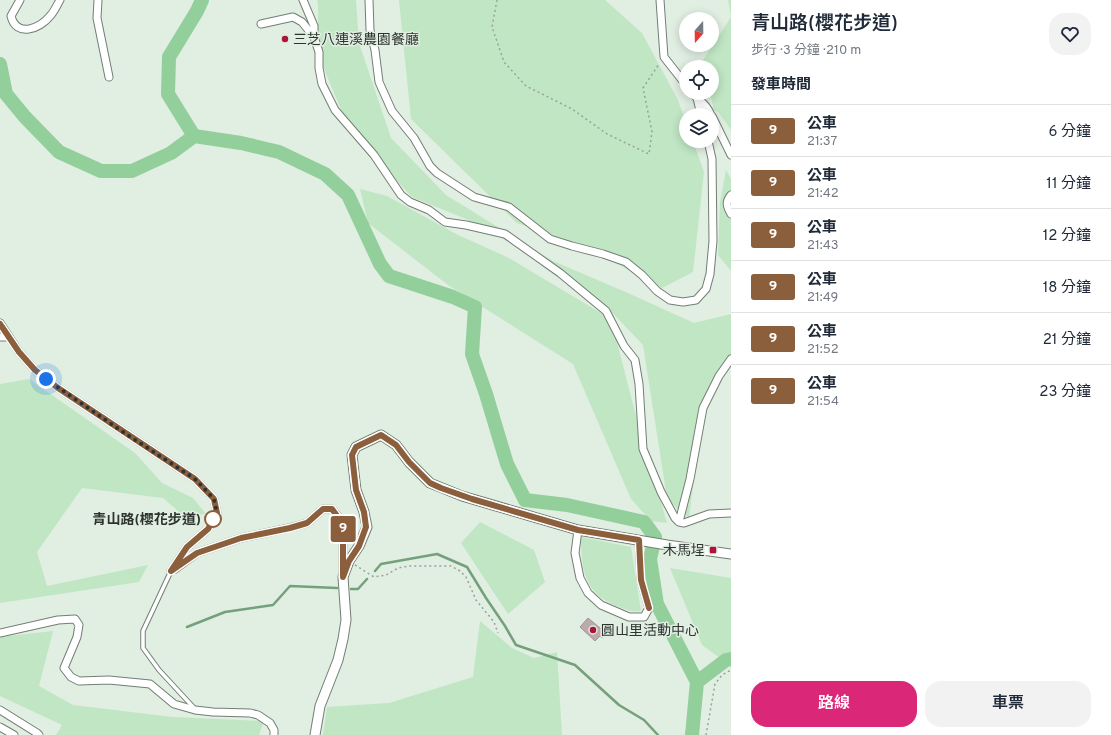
<!DOCTYPE html>
<html lang="zh-TW">
<head>
<meta charset="utf-8">
<style>
  :root { --surface:#fff; --page:#f2f2f3; --text:#1f2937; --muted:#747a83; --line:#e0e1e3; --accent:#db2777 }
  body { margin:0; font-family:Overpass,"Noto Sans TC",sans-serif; background:var(--page); color:var(--text); height:100vh; display:flex; flex-direction:column; font-size:15px; white-space:nowrap }
  * { box-sizing:border-box; margin:0 }
  p { font-size:13px; color:var(--muted) }
  .icon { flex:none; width:22px; height:22px; fill:none; stroke:currentColor; stroke-width:2; stroke-linecap:round; stroke-linejoin:round }
  .map { position:relative; flex:1; overflow:hidden }
  .details { display:flex; flex-direction:column; background:var(--surface); width:380px }
  .details>* { flex:none }
  .badge { padding:0 8px; border-radius:3px; font-size:14px; line-height:26px }
  .needle { width:26px; rotate:200deg }
  .buttons { position:absolute; left:679px; top:12px; display:grid; gap:8px }
  .buttons a { display:grid; place-items:center; width:40px; height:40px; border-radius:50%; background:var(--surface); box-shadow:0 2px 10px #0003; font-size:20px }
  .you { position:absolute; width:20px; height:20px; margin:-10px; border:3px solid #fff; border-radius:50%; background:#1a73e8; box-shadow:0 0 0 6px #1a73e833 }
  .map>.badge { position:absolute; translate:-50% -50%; box-shadow:0 0 0 2px #fff }
  h2 { padding:0 20px; font-size:15px; line-height:36px }
  .round { display:grid; place-items:center; flex:none; width:42px; height:42px; border-radius:16px; background:var(--page) }
  .overview { display:flex; align-items:center; justify-content:space-between; height:68px; padding:0 20px }
  h1 { font-size:19px; font-weight:600; line-height:30px }
  .cta { display:flex; gap:8px; margin-top:auto; padding:8px 20px }
  .cta a { flex:1; height:46px; border-radius:16px; background:var(--accent); color:#fff; font-size:16px; font-weight:600; line-height:46px; text-align:center }
  .cta a+a { background:var(--page); color:var(--text) }
  ul { padding:0; list-style:none }
  li { display:flex; align-items:center; gap:12px; height:52px; padding:0 20px; border-top:1px solid var(--line) }
  li div { flex:1 }
  li b { display:block; font-size:15px }
  li em { font-style:normal }
  li .badge { min-width:44px; font-weight:700; text-align:center }
  main { display:flex; flex:1; min-height:0 }
  .map>svg:first-child { display:block }
  .green { fill:#c0e6c4 }
  .lines { fill:none; stroke-linecap:round; stroke-linejoin:round }
  .stream { stroke:#74a07b; stroke-width:2.5 }
  .river { stroke:#92cf9b; stroke-width:14 }
  .building { fill:#bdabab; stroke:#a49292 }
  .service-casing { stroke:#737e74; stroke-width:5.5 }
  .minor-casing { stroke:#737e74; stroke-width:9 }
  .tertiary-casing { stroke:#737e74; stroke-width:11 }
  .path { stroke:#99a29a; stroke-width:1.5; stroke-dasharray:2 3; stroke-linecap:butt }
  .service { stroke:#fff; stroke-width:3.5 }
  .minor { stroke:#fff; stroke-width:7 }
  .tertiary { stroke:#fff; stroke-width:9 }
  .line-casing { stroke:#fff; stroke-width:9 }
  .line { stroke:#8b5e3c; stroke-width:6 }
  .walk { stroke:#2e332f; stroke-width:4; stroke-dasharray:0 7.2 }
  .poi-dot { fill:#ab1538; stroke:#e1eee2; stroke-width:1.5 }
  .stop-dot { fill:#fff; stroke:#8b5e3c; stroke-width:2 }
  .labels { text-anchor:middle; stroke-width:3; stroke-linejoin:round; paint-order:stroke }
  .poi-label { font-size:14px; fill:#2e332f; stroke:#e1eee2; text-anchor:start }
  .stop-label { font-size:14px; font-weight:bold; fill:#2e332f; stroke:#e1eee2; text-anchor:end }
</style>
</head>
<body>
<main>
<div class="map">
<svg width="731" height="735" viewBox="0 0 731 735">
  <rect width="100%" height="100%" fill="#e1eee2"/>
  <path class="green" d="M317,0H356L359,43L391,138L446,195L553,261L628,293L694,323L731,314V356L700,418L699,438L689,518L678,510L667,498L643,345L606,306L559,269L466,219L412,197L349,129L318,54V4Z
    M399,0H605L642,33L678,100L686,123V141H693L704,172L693,272L662,288L580,244L517,223L411,119Z
    M728,0H731V130L719,113L714,110L710,93H712V67H702L701,63L731,17Z
    M726,170L731,179V203L728,215L731,218V271L718,255L720,202Z
    M360,189L387,196L458,235L507,257L611,319L636,416L667,523L651,521L631,499L573,364L448,285L368,223Z
    M29,379L135,453L162,483L193,498L206,514L184,516L163,498L82,488L37,552L47,586L148,565L139,582L0,603V384Z
    M480,522L534,550L545,582L508,614L461,543Z
    M581,537L631,547L641,611C631,612 627,610 617,606C584,594 581,568 581,537Z
    M670,568L731,578V653L720,658L702,645Z
    M480,621L512,648L534,658L557,652L562,735H323L327,707L389,703L473,677Z
    M53,631L39,686L73,705L173,717L264,721L259,735H56L62,725L0,696V637Z"/>
  <g class="lines">
    <path class="stream" d="M375,571L381,564L437,554L467,567L486,598L505,626L516,645L575,665L619,705L644,720L658,735
      M351,589H358L367,579
      M187,627L225,612L273,605L290,586L337,588"/>
    <path class="river" d="M0,64L6,94L25,117L59,152L101,171H132L171,153L194,136L241,143L279,152L325,174L348,195L380,264L389,276L453,297L475,307L472,354L486,394L507,464L525,500L567,505L644,522L655,537L650,559L657,604L697,682
      M194,136L168,94L169,57L197,11L202,0
      M697,682L726,660L731,659
      M692,735L697,682"/>
  </g>
  <path class="building" d="M588,618L606,633L602,638L600,636L595,641L580,627Z"/>
  <g class="lines">
    <defs>
      <path id="service" d="M171,571L143,631V648L159,670L195,709"/>
      <path id="minor" d="M20,0L11,16C16,38 40,29 50,16C54,12 57,5 60,0
        M98,0L97,18L109,77
        M303,0L314,26V37L319,52V68L322,84L335,110L374,155L401,195L410,202L429,210L445,222L466,225L505,234L560,273L606,311L624,346L635,360L639,384L643,449L661,492L675,518L679,522L684,523L709,514L731,513
        M369,0L370,30L375,50L379,82L392,111L414,138L430,166L437,173L474,197L509,207L550,239L572,246L603,254L626,262L642,275L657,291L670,300L683,302L696,300L706,289L710,274L713,241L712,159L708,141
        M660,0L664,57L686,85
        M261,24L293,17L302,22L314,37
        M692,93L697,98L701,115
        M697,98C704,103 708,108 711,115
        M712,116L731,155
        M731,195C725,202 727,207 731,214
        M0,323L19,352L35,370L58,388L195,479L214,499L217,513L208,529L187,547L171,571
        M0,337H9
        M679,522L690,479L703,408L719,376L731,359
        M578,530L575,553L580,578L588,593L601,605L629,617H644L649,608L641,580L639,540
        M175,569L197,553L241,538L289,528L307,523L323,509H332L340,519L343,528V574
        M0,633L58,620L75,619L79,625L77,637L64,668L71,677L79,681L109,680L150,684L174,704L195,710L213,712L250,713L258,715L270,723L274,730V735
        M0,710L37,733L39,735
        M0,727L14,735"/>
      <path id="tertiary" d="M315,735L320,706L338,660L343,639L346,620L343,577L349,561L359,546L367,527L364,512L356,490L352,455L356,447L381,435L396,445L409,462L430,483L462,496L578,530L667,545L731,554"/>
    </defs>
    <use href="#service" class="service-casing"/>
    <use href="#minor" class="minor-casing"/>
    <use href="#tertiary" class="tertiary-casing"/>
    <path class="path" d="M497,0L492,27L504,62L526,86L572,109L607,134L649,154L652,132L643,88L659,64
      M355,565L374,577L386,575L398,568L409,566H451L460,571L466,577L476,600L494,622L498,633
      M706,735L715,684L722,675L731,670"/>
    <use href="#service" class="service"/>
    <use href="#minor" class="minor"/>
    <use href="#tertiary" class="tertiary"/>
  </g>
  <g class="lines">
    <defs>
      <path id="line" d="M0,324L19,352L35,370L58,388L195,479L214,499L217,513L208,529L187,547L171,571L197,553L241,538L290,528L307,523L323,509H332L340,520L343,528V577L349,561L359,546L366,527L364,512L356,490L352,455L356,447L381,435L396,445L409,462L430,483L441,488L472,499L578,530L639,540L641,580L649,608"/>
    </defs>
    <use href="#line" class="line-casing"/>
    <use href="#line" class="line"/>
    <path class="walk" d="M46,379L120,430L195,479L214,499L217,513L212,521L213,519"/>
  </g>
  <g class="poi-dot">
    <circle cx="285" cy="39" r="4"/>
    <rect x="709" y="546" width="8" height="8" rx="2"/>
    <circle cx="593" cy="630" r="4"/>
  </g>
  <circle class="stop-dot" cx="213" cy="519" r="8"/>
  <g class="labels">
    <g class="poi-label">
      <text x="293" y="44">三芝八連溪農園餐廳</text>
      <text x="705" y="555" text-anchor="end">木馬埕</text>
      <text x="601" y="635">圓山里活動中心</text>
    </g>
    <g class="stop-label">
      <text x="201" y="524">青山路(櫻花步道)</text>
    </g>
  </g>
</svg>
<div class="buttons">
<a><svg class="needle" viewBox="-14 -14 28 28"><path d="M0-13l5 13h-10z" fill="#e53935"/><path d="M0 13l5-13h-10z" fill="#747a83"/></svg></a>
<a><svg class="icon" aria-label="locate" viewBox="0 0 24 24"><circle cx="12" cy="12" r="6"/><path d="M12 2v4M12 18v4M2 12h4M18 12h4"/></svg></a>
<a><svg class="icon" aria-label="layers" viewBox="0 0 24 24"><path d="M12 4l9 5-9 5-9-5zM3 14l9 5 9-5"/></svg></a>
</div>
<div class="you" style="left:46px;top:379px"></div>
<b class="badge" style="left:343px;top:529px;background:#8b5e3c;color:#fff">9</b>
</div>
<section class="details">
<div class="overview"><div><h1>青山路(櫻花步道)</h1><p>步行 · 3 分鐘 · 210 m</p></div><a class="round"><svg class="icon" aria-label="heart" viewBox="0 0 24 24"><path d="M12 20l-8-8c-3-5 5-10 8-4 3-6 11-1 8 4z"/></svg></a></div>
<h2>發車時間</h2>
<ul>
<li><span class="badge" style="background:#8b5e3c;color:#fff">9</span><div><b>公車</b><p>21:37</p></div><em>6 分鐘</em></li>
<li><span class="badge" style="background:#8b5e3c;color:#fff">9</span><div><b>公車</b><p>21:42</p></div><em>11 分鐘</em></li>
<li><span class="badge" style="background:#8b5e3c;color:#fff">9</span><div><b>公車</b><p>21:43</p></div><em>12 分鐘</em></li>
<li><span class="badge" style="background:#8b5e3c;color:#fff">9</span><div><b>公車</b><p>21:49</p></div><em>18 分鐘</em></li>
<li><span class="badge" style="background:#8b5e3c;color:#fff">9</span><div><b>公車</b><p>21:52</p></div><em>21 分鐘</em></li>
<li><span class="badge" style="background:#8b5e3c;color:#fff">9</span><div><b>公車</b><p>21:54</p></div><em>23 分鐘</em></li>
</ul>
<div class="cta"><a>路線</a><a>車票</a></div>
</section>
</main>
</body>
</html>
